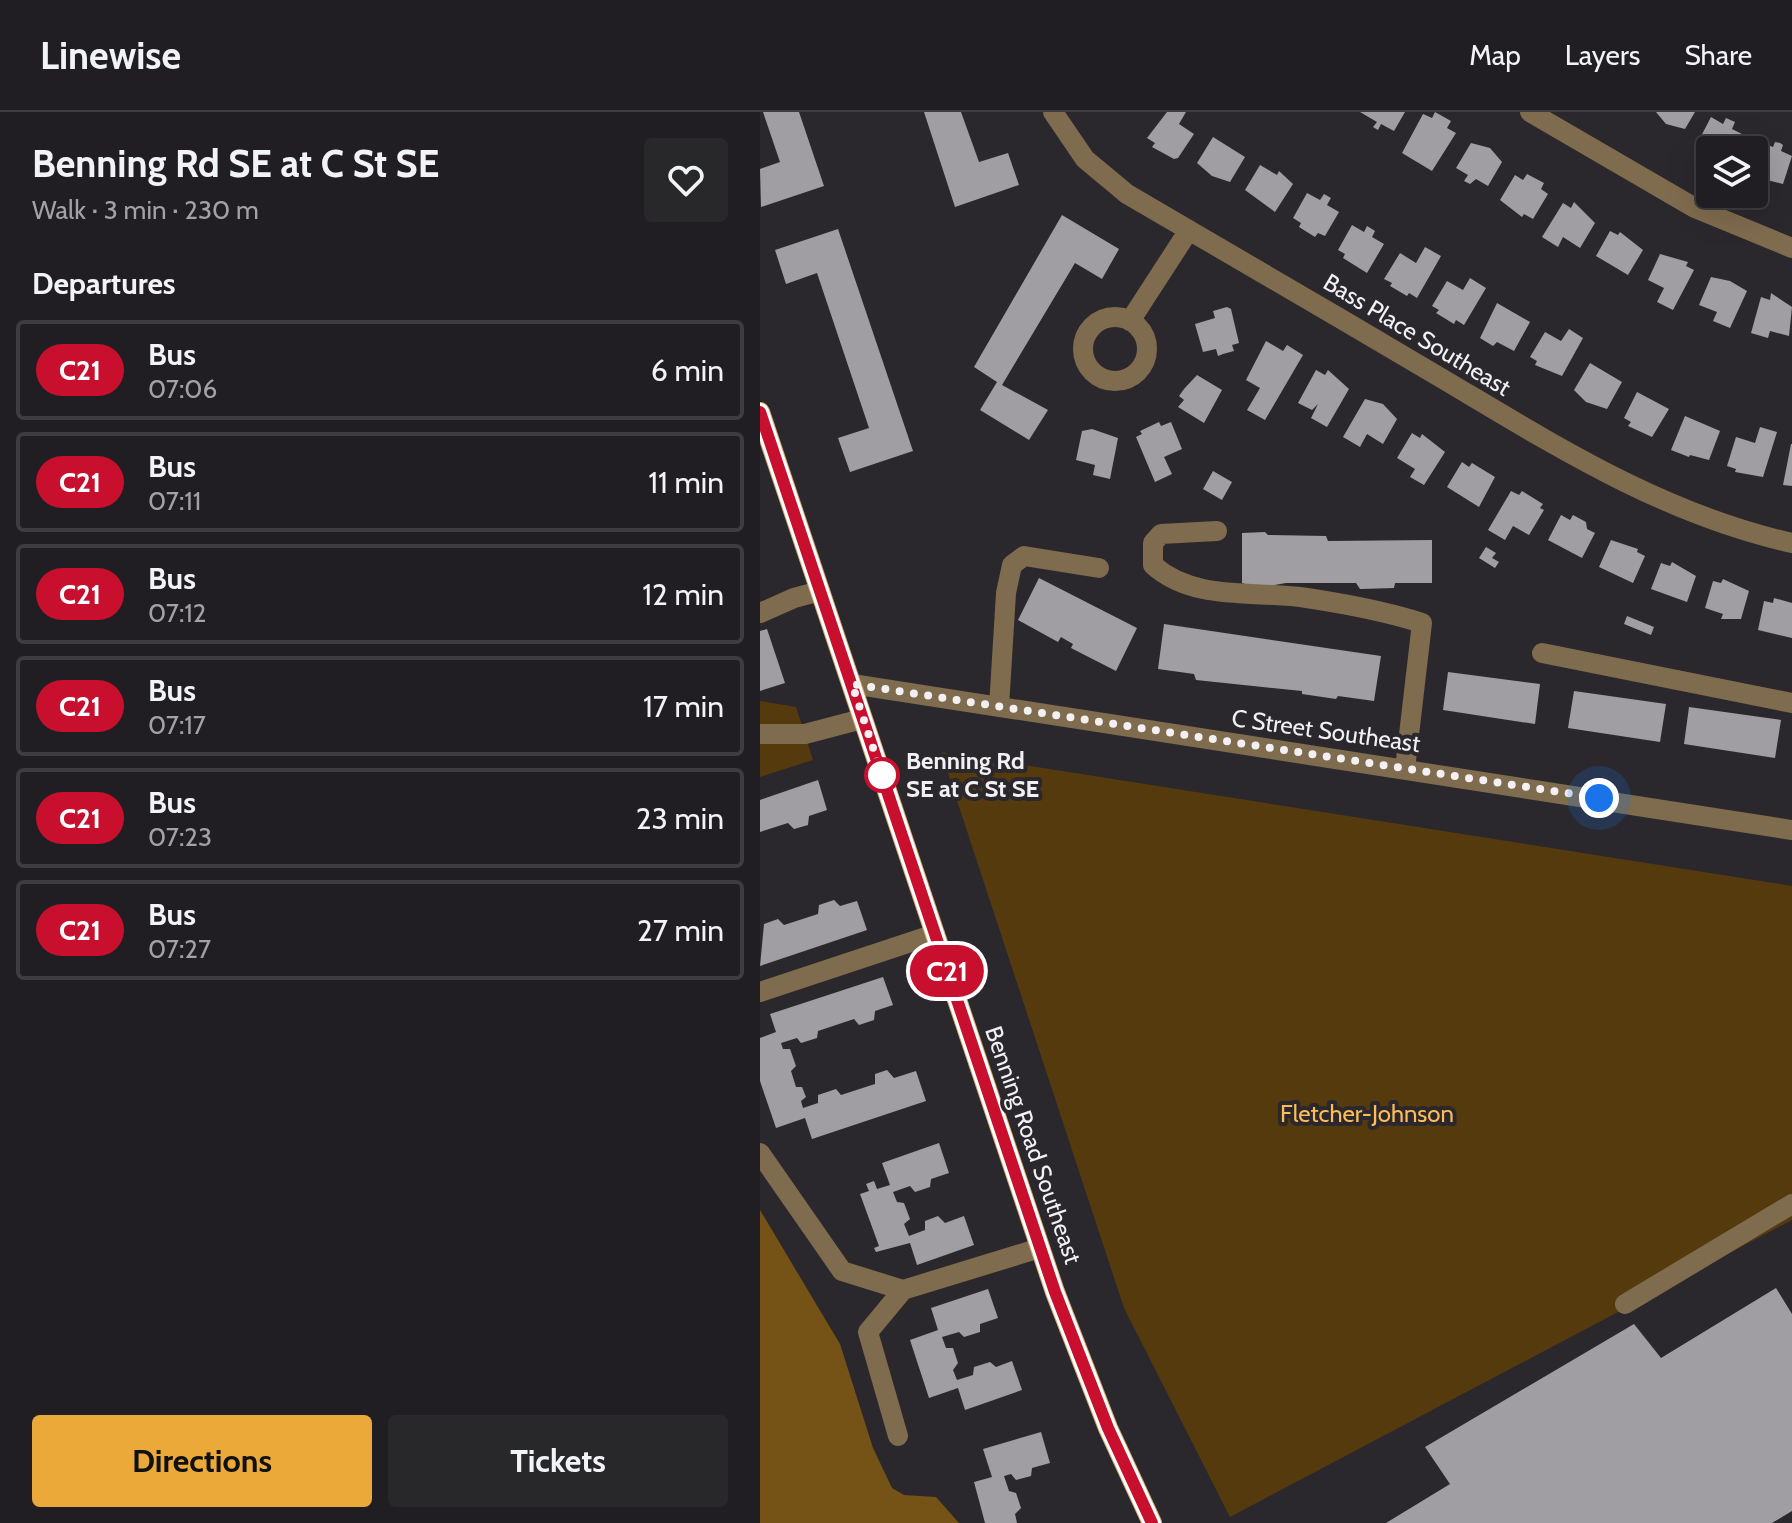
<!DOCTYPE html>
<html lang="en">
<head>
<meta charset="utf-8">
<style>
  :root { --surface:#201e22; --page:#28272a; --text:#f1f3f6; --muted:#a2a2a5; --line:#3d3c40; --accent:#eba93a }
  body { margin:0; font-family:Cabin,sans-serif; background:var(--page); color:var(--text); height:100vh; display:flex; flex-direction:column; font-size:30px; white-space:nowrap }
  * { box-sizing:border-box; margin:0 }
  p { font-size:26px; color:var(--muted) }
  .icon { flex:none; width:44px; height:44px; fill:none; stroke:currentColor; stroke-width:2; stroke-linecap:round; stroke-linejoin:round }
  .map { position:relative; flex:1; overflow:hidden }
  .panel { display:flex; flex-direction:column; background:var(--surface); width:760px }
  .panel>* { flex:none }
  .badge { padding:0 16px; border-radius:26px; font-size:28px; line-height:52px }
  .buttons { position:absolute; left:936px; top:24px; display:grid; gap:16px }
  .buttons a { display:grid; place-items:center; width:72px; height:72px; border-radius:8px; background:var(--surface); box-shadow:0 8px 32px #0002,0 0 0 2px var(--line); font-size:40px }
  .you { position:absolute; width:40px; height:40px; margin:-20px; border:6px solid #fff; border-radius:50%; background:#1a73e8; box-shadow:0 0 0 12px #1a73e833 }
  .map>.badge { position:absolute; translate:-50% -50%; box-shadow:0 0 0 4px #fff }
  h2 { padding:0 32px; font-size:30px; line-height:72px }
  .round { display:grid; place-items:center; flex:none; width:84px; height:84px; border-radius:8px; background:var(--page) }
  .headline { display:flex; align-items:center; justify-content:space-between; height:136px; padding:0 32px }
  h1 { font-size:38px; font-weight:800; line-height:60px }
  .cta { display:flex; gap:16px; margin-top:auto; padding:16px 32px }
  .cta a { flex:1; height:92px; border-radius:8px; background:var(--accent); color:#111; font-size:32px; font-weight:800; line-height:92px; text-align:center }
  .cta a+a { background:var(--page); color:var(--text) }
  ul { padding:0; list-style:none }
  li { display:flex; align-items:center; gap:24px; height:100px; margin:0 16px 12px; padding:0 16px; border:4px solid var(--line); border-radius:8px }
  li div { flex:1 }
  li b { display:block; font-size:30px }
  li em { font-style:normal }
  li .badge { min-width:88px; font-weight:700; text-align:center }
  header { display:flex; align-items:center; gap:48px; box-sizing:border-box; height:112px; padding:0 40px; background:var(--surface); border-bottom:2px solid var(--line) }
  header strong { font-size:38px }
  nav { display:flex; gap:44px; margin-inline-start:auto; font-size:28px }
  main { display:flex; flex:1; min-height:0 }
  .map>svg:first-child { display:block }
  .green { fill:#553a0d }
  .forest { fill:#755215 }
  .building { fill:#a19ea3 }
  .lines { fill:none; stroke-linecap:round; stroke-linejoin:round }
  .minor { stroke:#7f6b4e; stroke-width:20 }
  .major { stroke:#d5ab6d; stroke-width:20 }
  .line-casing { stroke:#fff; stroke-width:18 }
  .line { stroke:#c8102e; stroke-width:12 }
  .walk { stroke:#f2f0f3; stroke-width:8; stroke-dasharray:0 14.4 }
  .stop-dot { fill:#fff; stroke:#c8102e; stroke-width:4 }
  .labels { text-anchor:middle; stroke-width:8; stroke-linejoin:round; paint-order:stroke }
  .street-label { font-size:24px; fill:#f2f0f3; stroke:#2b282d }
  .stop-label { font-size:24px; font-weight:bold; fill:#f2f0f3; stroke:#2b282d; text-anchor:start }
  .park-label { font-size:24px; fill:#fdbc55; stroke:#2b282d }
</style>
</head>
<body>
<header>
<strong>Linewise</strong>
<nav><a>Map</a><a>Layers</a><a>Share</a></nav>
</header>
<main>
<section class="panel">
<div class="headline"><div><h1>Benning Rd SE at C St SE</h1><p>Walk · 3 min · 230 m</p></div><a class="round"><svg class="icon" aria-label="heart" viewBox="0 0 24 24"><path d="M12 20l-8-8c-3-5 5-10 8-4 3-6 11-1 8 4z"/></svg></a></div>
<h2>Departures</h2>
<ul>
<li><span class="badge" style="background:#c8102e;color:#fff">C21</span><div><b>Bus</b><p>07:06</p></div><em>6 min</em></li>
<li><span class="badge" style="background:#c8102e;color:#fff">C21</span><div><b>Bus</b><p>07:11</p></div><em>11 min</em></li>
<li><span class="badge" style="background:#c8102e;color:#fff">C21</span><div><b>Bus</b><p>07:12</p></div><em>12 min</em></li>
<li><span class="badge" style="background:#c8102e;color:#fff">C21</span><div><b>Bus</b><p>07:17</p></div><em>17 min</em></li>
<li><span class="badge" style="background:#c8102e;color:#fff">C21</span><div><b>Bus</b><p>07:23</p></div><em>23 min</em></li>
<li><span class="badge" style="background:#c8102e;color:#fff">C21</span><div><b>Bus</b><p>07:27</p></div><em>27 min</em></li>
</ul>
<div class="cta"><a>Directions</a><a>Tickets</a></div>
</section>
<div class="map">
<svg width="1032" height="1411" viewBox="0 0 1032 1411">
  <rect width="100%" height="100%" fill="#2b282d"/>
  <path class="green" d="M0,589L36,595L53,648L0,665Z
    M181,640L1032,774V1108L470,1405L364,1196Z"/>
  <path class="forest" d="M0,1098L80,1232L113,1336L132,1376L144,1383L176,1385L199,1411H0Z"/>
  <path class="building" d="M3,0H39L64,74L1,95L0,57L20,50Z
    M164,0H201L219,50L248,41L259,73L195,95Z
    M407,0H426L419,12L434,22L418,46L414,47L392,35L395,31L387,26Z
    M600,0H645L634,19L621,12L618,18L613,15L617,10Z
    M675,0L691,9L687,16L696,21L672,59L642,41L663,2L672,6Z
    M896,0H935L925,17L906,12Z
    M951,5L963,12L966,6L975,10L972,17L984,23L976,38H950V43L944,40L946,35L938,30Z
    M453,25L485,45L470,70L452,64L437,51Z
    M1000,30L1013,35L1015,30L1020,31L1023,33L1021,39L1032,44L1023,72L995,65L994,44Z
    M711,31L730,36L742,50L728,74L716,67L710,72L704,69L708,63L696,56Z
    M500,53L517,63L519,59L533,72L515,100L485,78Z
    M767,62L784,71L781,77L788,82L773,107L764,102L762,105L740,88L755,63L763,68Z
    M547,81L560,88L564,82L571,86L567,93L579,100L565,124L558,121L555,125L539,115L541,111L533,106Z
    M814,90L835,111L820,136L803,125L798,135L782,125L803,91L811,96Z
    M302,103L359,137L342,167L315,151L242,273L288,298L269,328L220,298L237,270L214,255Z
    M592,113L604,120L607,114L612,117L615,119L612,125L624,132L607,161L583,146L585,142L578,138Z
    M78,117L153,339L90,360L78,326L109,316L57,161L26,172L15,138Z
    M850,119L858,123L860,120L883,138L868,163L836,144Z
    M665,135L681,144L657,186L649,181L647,184L630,174L632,171L624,167L640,141L656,151Z
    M900,142L928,150L926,154L934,158L913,198L897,190L904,176L888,168Z
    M951,165L970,169L987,179L970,216L953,209L957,200L939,193Z
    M710,166L726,176L704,213L696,208L694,212L676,201L679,198L672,194L687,169L703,178Z
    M1011,181L1032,195L1029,224L1010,219L1008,226L991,221L1001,185L1010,188Z
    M737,191L770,210L754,239L737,230L733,234L720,226Z
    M467,195L471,197L479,231L472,233L474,239L463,242L458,244L456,237L443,240L435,212L455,206L453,199Z
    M809,217L823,226L802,264L775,253L777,249L770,245L785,220L801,229Z
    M506,229L523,239L527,233L543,243L505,308L487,298L500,276L486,268Z
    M830,251L862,270L847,297L826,290L814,278Z
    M556,258L565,263L568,258L589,277L567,315L551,306L558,292L552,298L538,291Z
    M437,263L462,278L444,311L418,295L424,288L419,284L424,277Z
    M877,280L909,297L892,325L868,314L871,310L864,306Z
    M605,287L623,292L637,307L623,332L607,322L600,335L583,325Z
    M925,304L960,319L949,348L930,343L929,345L911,338Z
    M399,310L401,314L411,310L422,337L404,345L412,362L395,370L376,325L382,322L380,319Z
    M1000,315L1017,320L1003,365L975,360L976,357L967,354L976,325L995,331Z
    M332,317L358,326L350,367L333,363L335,353L316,348L322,319Z
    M652,321L660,326L662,322L685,340L664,373L650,365L655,357L637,346Z
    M1031,332H1032V374L1023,373Z
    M702,350L709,355L712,351L735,365L719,395L687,375Z
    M453,359L472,370L462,388L443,377Z
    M751,379L759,383L762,379L783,392L780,396L784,398L769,423L753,414L745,428L728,418Z
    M801,403L810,408L813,403L826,410L827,417L835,421L822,446L788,428Z
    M505,420L508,423L566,424L568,429L672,428V471H635L634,476L600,477L596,471H526L498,476L482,471V421Z
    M851,428L878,437L877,440L885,444L873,471L839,455Z
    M726,435L736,441L732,446L739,450L735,456L719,446Z
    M912,450L936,464L927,490L891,477L901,451L910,454Z
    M279,466L377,516L356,559L311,536L313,532L301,525L298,530L258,508Z
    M963,467L989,479L981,507H961L963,502L945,496L953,469L961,471Z
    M1014,486L1032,491V526L998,518L1004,489L1013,491Z
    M867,504L894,515L891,523L864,512Z
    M404,512L621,544L614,589L578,584L576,587L542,582V579L436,568L434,562L398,557Z
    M7,517L25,571L0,579V519Z
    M688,560L780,572L775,612L683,598Z
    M814,579L906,592L900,630L808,616Z
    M929,595L1021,608L1015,646L924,632Z
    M58,668L67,698L49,704L48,713L34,717L28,711L0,720V688Z
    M74,788L80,794L97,789L107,818L0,854L4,812L18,807L24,813L58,802L59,793Z
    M123,865L133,893L115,899L114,908L99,913L94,907L58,919L57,926L41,931L37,926L21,931L23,937H30L36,954L31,959L36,975H42L46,985L41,989L43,996L58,991V983L76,977L81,983L115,972V962L127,958L134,966L156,959L166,989L52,1027L45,1006L16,1016L0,969V926L16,920L10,902Z
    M179,1031L189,1061L171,1067L170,1075L155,1080L150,1074L133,1080L137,1090L144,1091L150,1107L144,1112L149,1124L165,1118V1109L178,1104L185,1111L204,1104L214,1133L157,1153L150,1131L116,1140L114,1136L119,1134L100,1082L109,1079L106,1072L114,1069L117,1077L130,1073L122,1051Z
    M1016,1176L1032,1202V1399L1012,1411H626L690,1372L665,1335L874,1212L901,1246Z
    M228,1177L238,1206L220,1212V1220L204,1225L199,1220L182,1225L186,1236H193L198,1251L193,1258L197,1268L213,1263L214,1255L230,1250L236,1255L252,1249L262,1278L205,1298L198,1276L169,1286L150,1228L178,1218L171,1196Z
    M281,1320L290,1351L272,1356L271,1364L256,1368L251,1362L244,1364L249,1379L256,1381L261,1396L255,1402L257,1411H225L214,1370L232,1365L223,1337Z"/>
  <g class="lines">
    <path class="minor" d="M293,0L325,47L367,82C468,141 570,200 671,260C788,329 898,401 1032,431
      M770,0L935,96L1032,136
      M323 237a32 32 0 1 1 64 0a32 32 0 1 1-64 0Z
      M370,209L429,118
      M457,419L401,422L393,431V453C434,490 496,478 547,486C586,492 625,499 662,511L645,657
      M0,501L34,486L60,479
      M782,541L1032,591
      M92,572L1032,718
      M239,595L246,481L252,453L264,444L339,456
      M0,622H45L102,607
      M0,880L175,822
      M0,1041L82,1159L143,1178L280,1136
      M865,1192L1032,1092
      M138,1324L108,1220L143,1178"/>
    <path class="major" d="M0,300L295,1180L348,1316L392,1411"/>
  </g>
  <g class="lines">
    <defs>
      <path id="line" d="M0,300L295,1180L348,1316L392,1411"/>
    </defs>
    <use href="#line" class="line-casing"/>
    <use href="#line" class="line"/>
    <path class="walk" d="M122,663L92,572L839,686"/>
  </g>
  <circle class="stop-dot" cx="122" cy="663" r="16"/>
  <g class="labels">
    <g class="street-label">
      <text transform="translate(657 223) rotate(31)" y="8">Bass Place Southeast</text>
      <text transform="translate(566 619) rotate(8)" y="8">C Street Southeast</text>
      <text transform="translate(273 1033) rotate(71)" y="8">Benning Road Southeast</text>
    </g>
    <g class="stop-label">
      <text x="146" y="657">Benning Rd<tspan x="146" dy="28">SE at C St SE</tspan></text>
    </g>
    <g class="park-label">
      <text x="607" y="1010">Fletcher-Johnson</text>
    </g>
  </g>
</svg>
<div class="buttons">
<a><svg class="icon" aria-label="layers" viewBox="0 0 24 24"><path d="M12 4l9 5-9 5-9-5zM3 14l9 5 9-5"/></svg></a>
</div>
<div class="you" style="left:839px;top:686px"></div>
<b class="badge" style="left:187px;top:859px;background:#c8102e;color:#fff">C21</b>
</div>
</main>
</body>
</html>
